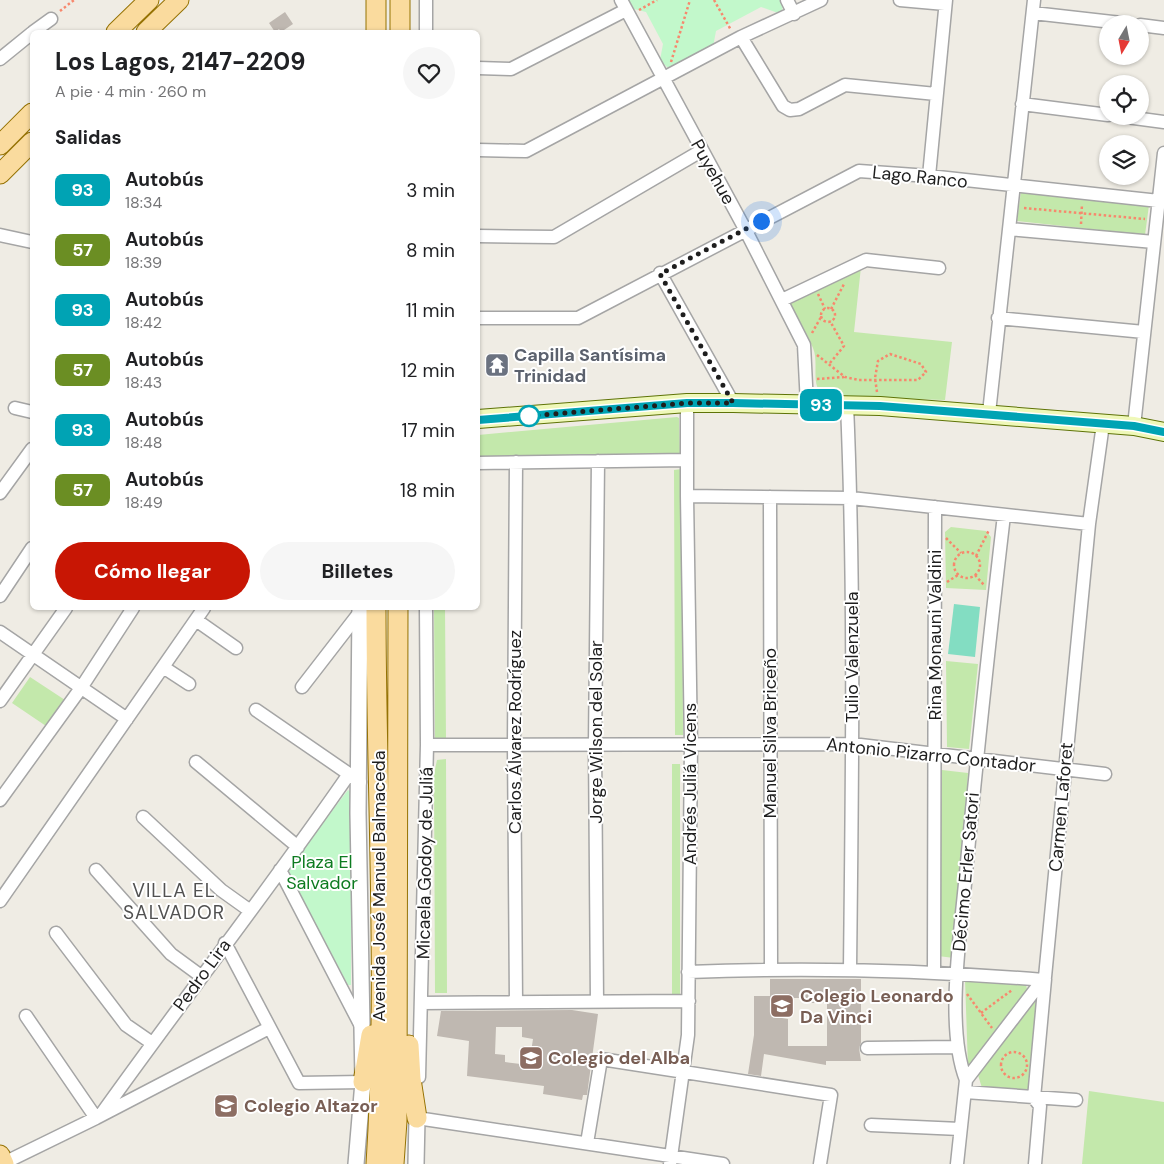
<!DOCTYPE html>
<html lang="es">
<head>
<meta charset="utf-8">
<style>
  :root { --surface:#fff; --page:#f6f6f6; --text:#202124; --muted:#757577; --accent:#c81604 }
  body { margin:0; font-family:"DM Sans",sans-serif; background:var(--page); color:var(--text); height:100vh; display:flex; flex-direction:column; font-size:19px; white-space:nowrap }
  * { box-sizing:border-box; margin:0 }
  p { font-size:16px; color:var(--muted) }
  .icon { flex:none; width:28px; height:28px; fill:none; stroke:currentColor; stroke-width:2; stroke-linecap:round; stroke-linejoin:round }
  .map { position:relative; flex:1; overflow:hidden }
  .details { position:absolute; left:30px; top:30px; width:450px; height:580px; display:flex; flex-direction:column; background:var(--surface); border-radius:8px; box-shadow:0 1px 4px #0004 }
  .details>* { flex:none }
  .badge { padding:0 10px; border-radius:8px; font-size:18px; line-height:32px }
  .needle { width:32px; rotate:190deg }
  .buttons { position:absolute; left:1099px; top:15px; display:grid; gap:10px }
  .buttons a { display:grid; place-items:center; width:50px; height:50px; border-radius:50%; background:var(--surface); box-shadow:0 1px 4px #0004; font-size:25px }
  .you { position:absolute; width:25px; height:25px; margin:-12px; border:4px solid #fff; border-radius:50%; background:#1a73e8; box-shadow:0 0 0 8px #1a73e833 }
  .map>.badge { position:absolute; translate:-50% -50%; box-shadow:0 0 0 2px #fff }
  h2 { padding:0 25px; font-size:19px; line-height:45px }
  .round { display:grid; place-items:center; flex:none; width:52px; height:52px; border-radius:26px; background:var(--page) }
  .summary { display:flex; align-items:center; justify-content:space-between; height:85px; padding:0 25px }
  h1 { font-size:24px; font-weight:700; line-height:38px }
  .button { display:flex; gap:10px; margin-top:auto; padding:10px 25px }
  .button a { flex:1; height:58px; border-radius:30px; background:var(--accent); color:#fff; font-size:20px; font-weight:700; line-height:58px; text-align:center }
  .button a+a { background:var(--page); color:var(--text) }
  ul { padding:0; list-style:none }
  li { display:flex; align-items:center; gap:15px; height:60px; padding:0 25px }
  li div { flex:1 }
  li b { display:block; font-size:19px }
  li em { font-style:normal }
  li .badge { min-width:55px; font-weight:700; text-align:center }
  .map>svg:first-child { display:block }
  .grass { fill:#c3e8ab }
  .park { fill:#c2f8cb }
  .pitch { fill:#83ddc2 }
  .building { fill:#bfb8b1; fill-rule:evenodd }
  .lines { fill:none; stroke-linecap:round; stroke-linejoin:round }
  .minor-casing { stroke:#a5a5a5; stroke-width:15 }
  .tertiary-casing { stroke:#a5a5a5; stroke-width:18 }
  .secondary-casing { stroke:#5e7307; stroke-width:20 }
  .primary-casing { stroke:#957203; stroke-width:21 }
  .path { stroke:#f7886d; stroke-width:2.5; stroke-dasharray:2.5 2.5; stroke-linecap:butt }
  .minor { stroke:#fff; stroke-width:12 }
  .tertiary { stroke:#fff; stroke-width:15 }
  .secondary { stroke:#eff8b9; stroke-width:18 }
  .primary { stroke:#fadb9e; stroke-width:19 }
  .line-casing { stroke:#fff; stroke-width:11 }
  .line { stroke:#00a3b4; stroke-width:8 }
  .walk { stroke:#1e1e1e; stroke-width:5; stroke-dasharray:0 9 }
  .stop-dot { fill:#fff; stroke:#00a3b4; stroke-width:2.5 }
  .labels { text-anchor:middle; stroke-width:4; stroke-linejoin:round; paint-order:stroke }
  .street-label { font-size:18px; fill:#1e1e1e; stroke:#fff }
  .worship-label { font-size:18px; font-weight:bold; fill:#5b616d; stroke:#fff; text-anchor:start }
  .park-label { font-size:18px; fill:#0d7b20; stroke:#fff }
  .education-label { font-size:18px; font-weight:bold; fill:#785e54; stroke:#fff; text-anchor:start }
  .neighbourhood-label { font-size:19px; letter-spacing:1px; fill:#515151; stroke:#fff }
</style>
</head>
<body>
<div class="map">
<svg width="1164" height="1164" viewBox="0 0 1164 1164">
  <rect width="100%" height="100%" fill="#efece4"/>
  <path class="grass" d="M1021,191L1149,205L1145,235L1017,221Z
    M861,267L854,332L952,342L945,400L827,397C808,389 820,364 813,348C807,333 797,318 789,303Z
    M677,417L679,418L680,454L478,459V435Z
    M682,469L683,735H675L674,470Z
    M951,527L986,531L991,537L986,590L946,588L945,532Z
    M434,608H445L446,740H435Z
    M946,661L978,664L969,749L947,747Z
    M30,677L65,700L46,726L12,703Z
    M446,759L447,993H435L434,774L437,760Z
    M672,764H680V996H672Z
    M942,770L968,773L954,958L938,956Z
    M965,979L1025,981L1028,993L968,1068Z
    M1041,994L1031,1091L982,1088L978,1075Z
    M1089,1091L1164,1102V1164H1082Z"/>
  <path class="park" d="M629,0H780L783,5L782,11L778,13L761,7L716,31L713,47L675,68L667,67L660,60L663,44L646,12L634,9Z
    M348,790L351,792V985H348L287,870Z"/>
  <path class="pitch" d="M954,604L980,607L975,657L948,654Z"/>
  <path class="building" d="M285,12L293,24L281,32L279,29L275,32L269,23Z
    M770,979H861V1043L859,1048L861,1061H826V1065L764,1054L761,1076L748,1074L754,1035V996H770ZM783,998H811V1003H827V1046H788V1019L782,1018Z
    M572,1010L598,1014L587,1095H583L582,1100L543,1094L544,1086L467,1076L469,1041L437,1036L441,1011ZM496,1027H522V1037L533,1039L529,1065L505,1062V1055L495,1054Z"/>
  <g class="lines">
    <defs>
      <path id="minor" d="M621,0L745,229L804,345L807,405
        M787,0L794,14
        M900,0L945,4
        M1033,13L1130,24
        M1140,25L1164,28
        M33,32L51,19
        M426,32V0
        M741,37L783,106L790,110L799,109L845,85L936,94
        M0,59L32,33
        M478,68L511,69L626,10
        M1022,104L1108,115
        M1119,116L1164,122
        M478,150L526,151L741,37L821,0
        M929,176L946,0
        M1009,229L1154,242
        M0,235L32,242
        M478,236L554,237L701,151
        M660,273L733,403
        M782,300L866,260L939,268
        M478,318H578L859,171L929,176L1159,201
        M998,318L1144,332
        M847,405C855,593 852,782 850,970
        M15,408L32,412
        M989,413L1034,0
        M1134,426L1164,153
        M478,463L687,460
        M0,493L32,449
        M687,496L851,498L1089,524
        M770,497L771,969
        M0,596L32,548
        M196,620L236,648
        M0,632L127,719
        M163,667L189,684
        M302,687L360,612
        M0,701L66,608
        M256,710L349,774
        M427,745L852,744L1105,774
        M196,762L298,847
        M0,800L81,688L133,608
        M143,817L221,890L249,910
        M96,870L171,954L201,976
        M280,870L361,1026
        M0,901L204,608
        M56,933L126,1025L152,1043
        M225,943L299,1083L363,1082
        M688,972C807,967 925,970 1043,980
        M934,972L935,507
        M516,1002L514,745L516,462
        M597,1002L595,745L598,461
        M421,1003L689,1001
        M26,1016L96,1118
        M867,1048L957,1047
        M419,1077L427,745L426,608
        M966,1080C945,1026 961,932 966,873C977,754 990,634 1004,515
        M965,1092L1076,1100
        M418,1110L417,1118L723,1164
        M100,1116C182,1001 269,890 349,774L360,782
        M871,1125L960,1129
        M587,1143L601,1059L831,1095L820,1164
        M4,1163L96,1118L269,1028
        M670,1164L688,1035L691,745L687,496V403
        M957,1164L966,1080L1045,977L1089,524L1103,424
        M1035,1164L1040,1106L1034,1098L1045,979"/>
      <path id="tertiary" d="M356,1164L363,1082L358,813L360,608
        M416,1164L417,1118"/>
      <path id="secondary" d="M478,419L687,403H733L880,406L1134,426L1164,432"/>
      <path id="primary" d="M376,0V32
        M116,32L149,0
        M146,32L179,0
        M400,32V0
        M0,145L32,113
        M0,174L32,142
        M409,1045L411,1079L417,1118
        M363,1082L371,1035
        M0,1155L4,1164
        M376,1164C388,979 376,793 376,608
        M394,1164L397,1121L398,608"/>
    </defs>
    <use href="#minor" class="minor-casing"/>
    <use href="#tertiary" class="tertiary-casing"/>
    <use href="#secondary" class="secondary-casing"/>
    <use href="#primary" class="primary-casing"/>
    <path class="path" d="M714,0L731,30
      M639,10L657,0
      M60,11L74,0
      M671,62L690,0
      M1024,208L1145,219
      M1081,224L1082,204
      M818,294L825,309
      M821 315a7 7 0 1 1 14 0a7 7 0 1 1-14 0Z
      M831,309L844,284
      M812,333L821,317
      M817,355L845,377L859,380H918L926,372L921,364L890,354L878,361L875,378L877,392
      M830,363L844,346L830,321
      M817,379L844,377
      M946,538L961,553
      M954 565a13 13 0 1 1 26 0a13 13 0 1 1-26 0Z
      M976,556L989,530
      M975,575L984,585
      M947,582L958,575
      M967,994L992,1028
      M981,1013L1012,990
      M1001 1065a13 13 0 1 1 26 0a13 13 0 1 1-26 0Z"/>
    <use href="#minor" class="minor"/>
    <use href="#tertiary" class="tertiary"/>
    <use href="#secondary" class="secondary"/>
    <use href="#primary" class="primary"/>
  </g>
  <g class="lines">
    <defs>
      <path id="line" d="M478,420L687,403H733L880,406L1134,426L1164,432"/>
    </defs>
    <use href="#line" class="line-casing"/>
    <use href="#line" class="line"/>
    <path class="walk" d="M529,416L687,403H733L660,274L761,221"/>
  </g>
  <defs>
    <symbol id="temple-square" viewBox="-11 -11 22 22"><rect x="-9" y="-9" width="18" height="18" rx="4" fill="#6b7280" stroke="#fff"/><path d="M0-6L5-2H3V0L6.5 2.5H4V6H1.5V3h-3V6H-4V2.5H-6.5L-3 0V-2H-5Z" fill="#fff"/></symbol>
    <symbol id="school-square" viewBox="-11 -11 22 22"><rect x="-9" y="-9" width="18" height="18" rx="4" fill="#8d6e63" stroke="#fff"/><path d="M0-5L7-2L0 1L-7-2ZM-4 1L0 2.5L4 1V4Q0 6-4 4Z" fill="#fff"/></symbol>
  </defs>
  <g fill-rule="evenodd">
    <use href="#temple-square" x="483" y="351" width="28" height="28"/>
    <use href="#school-square" x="768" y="992" width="28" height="28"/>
    <use href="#school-square" x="517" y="1044" width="28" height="28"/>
    <use href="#school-square" x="212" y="1092" width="28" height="28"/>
  </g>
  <circle class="stop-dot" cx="529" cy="416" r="10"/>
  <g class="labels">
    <g class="street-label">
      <text transform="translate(713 172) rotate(61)" y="6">Puyehue</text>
      <text transform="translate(920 177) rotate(6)" y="6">Lago Ranco</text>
      <text transform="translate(935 635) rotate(-90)" y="6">Rina Monauni Valdini</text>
      <text transform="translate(852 657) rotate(-90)" y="6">Tulio Valenzuela</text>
      <text transform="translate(515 732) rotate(-90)" y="6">Carlos Álvarez Rodríguez</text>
      <text transform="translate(596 732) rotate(-90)" y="6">Jorge Wilson del Solar</text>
      <text transform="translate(770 733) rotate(-90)" y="6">Manuel Silva Briceño</text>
      <text transform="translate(931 755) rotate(6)" y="6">Antonio Pizarro Contador</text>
      <text transform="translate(690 784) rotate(-90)" y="6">Andrés Juliá Vicens</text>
      <text transform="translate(1061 807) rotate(-85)" y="6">Carmen Laforet</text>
      <text transform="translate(425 863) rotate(-89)" y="6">Micaela Godoy de Juliá</text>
      <text transform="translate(966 872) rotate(-85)" y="6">Décimo Erler Satori</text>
      <text transform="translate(379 886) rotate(-90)" y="6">Avenida José Manuel Balmaceda</text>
      <text transform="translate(202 975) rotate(-54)" y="6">Pedro Lira</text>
    </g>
    <g class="worship-label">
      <text x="514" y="361">Capilla Santísima<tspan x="514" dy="21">Trinidad</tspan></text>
    </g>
    <g class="park-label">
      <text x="322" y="868">Plaza El<tspan x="322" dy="21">Salvador</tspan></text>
    </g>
    <g class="education-label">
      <text x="800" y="1002">Colegio Leonardo<tspan x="800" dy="21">Da Vinci</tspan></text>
      <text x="548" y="1064">Colegio del Alba</text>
      <text x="244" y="1112">Colegio Altazor</text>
    </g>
    <g class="neighbourhood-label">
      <text x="174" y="897">VILLA EL<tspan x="174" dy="22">SALVADOR</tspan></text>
    </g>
  </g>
</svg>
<div class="buttons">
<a><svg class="needle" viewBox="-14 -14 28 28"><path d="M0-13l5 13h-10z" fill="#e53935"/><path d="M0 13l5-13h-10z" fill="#757577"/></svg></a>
<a><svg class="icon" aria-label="locate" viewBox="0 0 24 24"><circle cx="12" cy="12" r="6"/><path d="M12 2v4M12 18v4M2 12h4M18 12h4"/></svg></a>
<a><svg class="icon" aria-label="layers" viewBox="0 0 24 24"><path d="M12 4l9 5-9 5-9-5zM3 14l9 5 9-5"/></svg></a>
</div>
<div class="you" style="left:761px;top:221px"></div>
<b class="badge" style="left:821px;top:405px;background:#00a3b4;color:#fff">93</b>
<section class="details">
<div class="summary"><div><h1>Los Lagos, 2147-2209</h1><p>A pie · 4 min · 260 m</p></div><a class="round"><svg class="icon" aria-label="heart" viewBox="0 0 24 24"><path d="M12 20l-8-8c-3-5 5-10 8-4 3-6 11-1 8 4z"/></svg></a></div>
<h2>Salidas</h2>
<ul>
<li><span class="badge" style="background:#00a3b4;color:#fff">93</span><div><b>Autobús</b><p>18:34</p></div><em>3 min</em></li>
<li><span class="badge" style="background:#6b8e23;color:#fff">57</span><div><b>Autobús</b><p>18:39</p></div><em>8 min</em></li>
<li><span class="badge" style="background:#00a3b4;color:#fff">93</span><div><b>Autobús</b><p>18:42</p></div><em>11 min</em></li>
<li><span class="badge" style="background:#6b8e23;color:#fff">57</span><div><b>Autobús</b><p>18:43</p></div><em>12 min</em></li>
<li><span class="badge" style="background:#00a3b4;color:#fff">93</span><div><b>Autobús</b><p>18:48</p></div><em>17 min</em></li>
<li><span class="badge" style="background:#6b8e23;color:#fff">57</span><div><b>Autobús</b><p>18:49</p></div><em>18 min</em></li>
</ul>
<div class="button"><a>Cómo llegar</a><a>Billetes</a></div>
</section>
</div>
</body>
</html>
